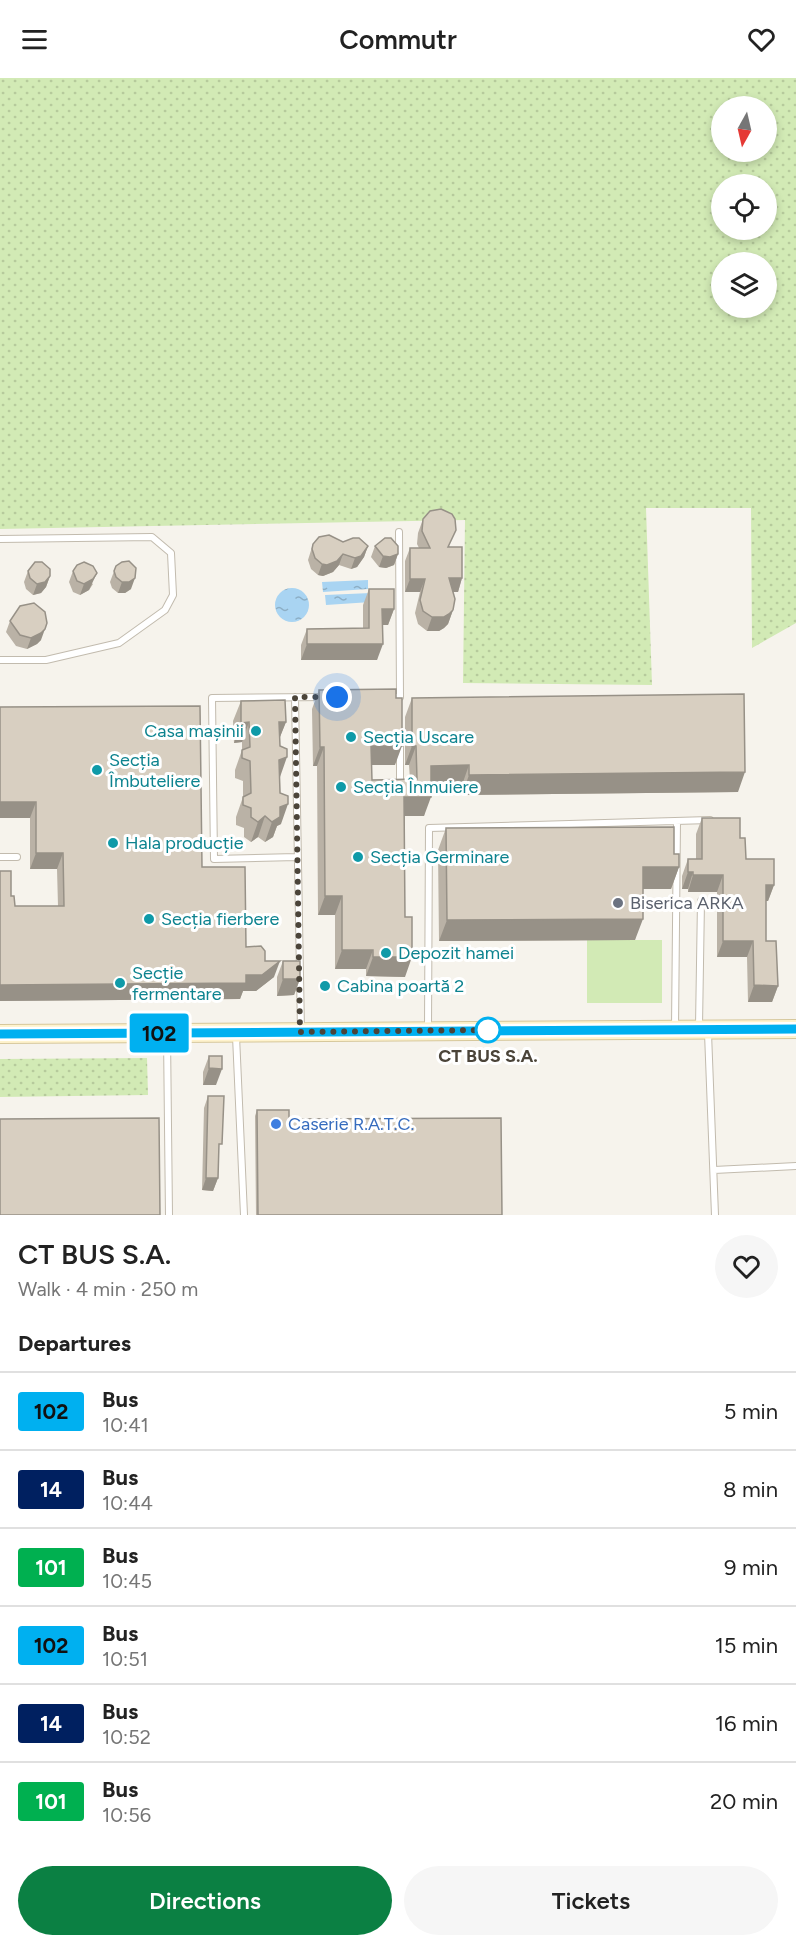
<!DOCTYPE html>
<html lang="en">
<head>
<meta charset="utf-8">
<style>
  :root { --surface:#fff; --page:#f6f6f6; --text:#222; --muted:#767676; --line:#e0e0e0; --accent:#0b8043 }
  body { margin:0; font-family:Figtree,sans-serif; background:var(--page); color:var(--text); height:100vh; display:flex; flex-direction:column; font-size:22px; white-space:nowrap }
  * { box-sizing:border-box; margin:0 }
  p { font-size:20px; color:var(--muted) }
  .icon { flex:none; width:33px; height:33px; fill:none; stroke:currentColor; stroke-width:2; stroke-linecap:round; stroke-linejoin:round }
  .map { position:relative; height:1137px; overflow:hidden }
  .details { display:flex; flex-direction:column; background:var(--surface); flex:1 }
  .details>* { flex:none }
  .badge { padding:0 12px; border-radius:4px; font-size:21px; line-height:39px }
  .needle { width:39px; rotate:188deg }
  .fabs { position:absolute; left:711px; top:18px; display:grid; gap:12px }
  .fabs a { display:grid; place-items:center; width:66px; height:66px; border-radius:50%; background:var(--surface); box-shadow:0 3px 9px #0003; font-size:30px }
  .you { position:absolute; width:30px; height:30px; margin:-15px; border:4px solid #fff; border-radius:50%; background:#1a73e8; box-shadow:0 0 0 9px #1a73e833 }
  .map>.badge { position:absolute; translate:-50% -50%; box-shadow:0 0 0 3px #fff }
  h2 { padding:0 18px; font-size:22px; line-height:54px }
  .round { display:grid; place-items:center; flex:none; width:63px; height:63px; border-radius:32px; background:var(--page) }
  .overview { display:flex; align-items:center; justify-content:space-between; height:102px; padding:0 18px }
  h1 { font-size:28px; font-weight:600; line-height:45px }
  .button { display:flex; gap:12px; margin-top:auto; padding:12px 18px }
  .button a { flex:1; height:69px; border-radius:36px; background:var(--accent); color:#fff; font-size:24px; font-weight:600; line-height:69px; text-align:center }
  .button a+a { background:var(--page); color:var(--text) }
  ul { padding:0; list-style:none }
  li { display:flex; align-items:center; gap:18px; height:78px; padding:0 18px; border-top:2px solid var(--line) }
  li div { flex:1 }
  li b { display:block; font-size:22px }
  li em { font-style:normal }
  li .badge { min-width:66px; font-weight:700; text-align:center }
  header { display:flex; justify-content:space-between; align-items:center; height:78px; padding:0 18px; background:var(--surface); font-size:27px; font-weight:600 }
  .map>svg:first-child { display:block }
  .green { fill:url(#green-dots); fill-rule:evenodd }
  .pitch { fill:#d2eab5 }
  .water { fill:url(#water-ripples) }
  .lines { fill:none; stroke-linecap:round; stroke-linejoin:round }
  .lane-casing { stroke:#c2bbae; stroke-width:8 }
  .secondary-casing { stroke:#d6c79b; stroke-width:20 }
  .lane { stroke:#fff; stroke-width:6 }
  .secondary { stroke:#fff3cd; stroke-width:18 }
  .wall { fill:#bab2a6 }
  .shaded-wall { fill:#979187 }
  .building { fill:#d8cfc1; stroke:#979187; stroke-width:1.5 }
  .line-casing { stroke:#fff; stroke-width:14 }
  .line { stroke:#00b0f0; stroke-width:9 }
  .walk { stroke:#4b4439; stroke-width:6; stroke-dasharray:0 10.8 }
  .culture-dot { fill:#0f9aa8; stroke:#fff; stroke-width:2 }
  .worship-dot { fill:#6b7280; stroke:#fff; stroke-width:2 }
  .stop-dot { fill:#fff; stroke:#00b0f0; stroke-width:3 }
  .shop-dot { fill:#3f7fe0; stroke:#fff; stroke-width:2 }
  .labels { text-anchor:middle; stroke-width:6; stroke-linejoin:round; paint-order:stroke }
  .culture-label { font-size:18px; fill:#0d838f; stroke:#fff; text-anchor:start }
  .worship-label { font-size:18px; fill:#5b616d; stroke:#fff; text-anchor:start }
  .stop-label { font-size:18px; font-weight:bold; fill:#4b4439; stroke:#fff }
  .shop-label { font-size:18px; fill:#366cbe; stroke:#fff; text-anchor:start }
</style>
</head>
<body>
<header><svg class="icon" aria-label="menu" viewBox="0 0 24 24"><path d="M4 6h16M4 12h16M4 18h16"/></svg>Commutr<svg class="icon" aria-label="heart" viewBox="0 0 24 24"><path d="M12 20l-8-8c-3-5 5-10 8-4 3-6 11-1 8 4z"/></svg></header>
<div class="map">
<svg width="796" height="1137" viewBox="0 0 796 1137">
  <defs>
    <pattern id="green-dots" width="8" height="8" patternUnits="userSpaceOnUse" patternTransform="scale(1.5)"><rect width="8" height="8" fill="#d2eab5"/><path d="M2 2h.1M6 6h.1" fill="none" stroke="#b6ca9c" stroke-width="1.8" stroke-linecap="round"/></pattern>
    <pattern id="water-ripples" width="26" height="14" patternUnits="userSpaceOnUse" patternTransform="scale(1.5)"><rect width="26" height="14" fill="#a9d4f2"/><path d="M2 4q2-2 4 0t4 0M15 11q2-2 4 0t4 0" fill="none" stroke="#8caec5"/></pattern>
  </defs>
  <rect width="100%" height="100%" fill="#f6f3ec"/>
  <path class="green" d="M0,0H796V545L752,570L751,430H646L652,607L463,605L465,442L0,451ZM722,28H766V74H722ZM722,106H766V152H722ZM722,184H766V230H722Z
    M147,980L148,1017L0,1019V981Z"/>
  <path class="pitch" d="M587,862H662V925H587Z"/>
  <path class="water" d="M368,502V511L323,514L322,504Z
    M275 527a17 17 0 1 1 34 0a17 17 0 1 1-34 0Z
    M371,515V524L326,527L325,517Z"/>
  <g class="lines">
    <defs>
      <path id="lane" d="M0,461L152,459L171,475L173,517L165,532L119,565L46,582H0
        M295,619L301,953
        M389,619H400L399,454
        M400,664V708
        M0,779H17
        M297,779L214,781L212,620L324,619
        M699,948L701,823
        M675,950L677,743
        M428,951L429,750L710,742
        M708,955L715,1137
        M167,958L169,1137
        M236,958L244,1137
        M714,1092L796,1088"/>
      <path id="secondary" d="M0,956L796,951"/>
    </defs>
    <use href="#lane" class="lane-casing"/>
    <use href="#secondary" class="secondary-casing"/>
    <use href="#lane" class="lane"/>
    <use href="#secondary" class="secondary"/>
  </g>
  <path class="wall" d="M423,441L450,469L462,500L458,514H453V532L448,546L444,550L439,553H427L418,546L415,535L420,514H405V483L410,470H419L417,466L418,455Z
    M343,464L368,468L364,479L357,489L351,491L339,487L333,494L323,498L318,497L311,491L308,482L313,466Z
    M375,468L398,476L394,487L386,490L379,489L371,479Z
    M116,488L131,511L125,515H118L112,510L110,504Z
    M28,493L50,498L46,509L41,515L33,517L26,511L24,504Z
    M73,493L93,506L89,512L80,517L73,514L69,504Z
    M369,511L394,531L388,547H383L377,582H301V567L307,551L363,550V527Z
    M10,543L41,562L37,566L27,571L16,568L6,554Z
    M319,612L395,687H372V702H410L409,687H405V639L412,620L738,714L462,717V707H431L424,738H405V899L366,898V891H335V837H318L317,688H313L312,631Z
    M241,623L286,644L279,661L281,746L277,748L273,759L265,764L258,759L251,764L244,759V750L236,747V739L243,719V703L235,700V692L242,672V664L234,665L233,643Z
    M0,629L202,789L246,869L265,883L274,899L256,913H243L240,921L0,923L11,818L15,828H58L57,791H30V740Z
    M702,740L740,760L746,781L774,807L768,823H766V863L778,908L772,924H748L747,879H717V814H688V811H682V798L688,781H696V756Z
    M446,750L674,776L679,789L671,811H643L635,862L439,863L438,772Z
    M283,883L300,901L294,917L277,918V899Z
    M209,978L216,1007H203V994Z
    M208,1018L219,1076L218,1100L213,1113L202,1112L204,1030Z
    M257,1032L289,1041L502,1137H256L255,1038Z"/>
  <path class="shaded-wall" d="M368,468L364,479L357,489L351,491L355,480Z
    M343,476L339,487L333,494L323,498L318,497L322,486Z
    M398,476L394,487L386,490L379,489L383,478Z
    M97,495L89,512L80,517L84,506Z
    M50,498L46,509L41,515L33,517L37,506Z
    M135,500L131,511L125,515H118L122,504Z
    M449,500H462L458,514H444Z
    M410,501H425L420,514H405Z
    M382,531H394L388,547H377Z
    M453,532L448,546L444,550L439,553H427L432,539Z
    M45,551L41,562L37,566L27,571L31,560Z
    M307,566H383L377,582H301Z
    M249,644L242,664L234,665L241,645Z
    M279,644H286L278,664Z
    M371,668H402L395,687H364Z
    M412,668H416L409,687H405Z
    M320,669H324L317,688H313Z
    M287,679L280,699L279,682Z
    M469,687L462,707H424L431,688Z
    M745,694L738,714L462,717L469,697Z
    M404,719H431L424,738H397Z
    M0,724H36L30,740H0Z
    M288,726L281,746L277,748L273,759L265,764L272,744L280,729Z
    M265,738L258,759L251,764L258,744Z
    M36,775H63L57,791H30Z
    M643,789H679L671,811H635Z
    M688,794H693L688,811H682Z
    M693,797H723L717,814H688Z
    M766,807H774L768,823H760Z
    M325,818H342L335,837H318Z
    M643,841L635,862L439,863L447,842Z
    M723,863H753L747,879H717Z
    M342,872H373L366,891H335Z
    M373,879H412L405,899L366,898Z
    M280,883L274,899L256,913H243L240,921L0,923V907L246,897Z
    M283,901H300L294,917L277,918Z
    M754,907L778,908L772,924H748Z
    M209,990L222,991L216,1007H203Z
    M206,1100H218L213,1113L202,1112Z"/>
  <path class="building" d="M441,431L452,436L455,441L456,452L448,469H462V500H449L455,521L453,532L449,536L444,539H432L423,533L420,522L425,501H410V470H430L422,453L423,441L430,433Z
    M329,457L343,464L353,460H359L368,468L361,478L355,480L343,476L337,483L327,487L322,486L315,480L312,471L313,466L319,459Z
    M385,460H391L398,468V476L390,479L383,478L375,468Z
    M129,483L136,490L135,500L129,504H122L116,499L114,493L116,488L122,484Z
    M35,484H42L50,491V498L45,504L37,506L30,500L28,493Z
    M84,484L93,488L97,495L93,501L84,506L77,503L73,493L77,487Z
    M369,511H394V531H382L383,566H307V551L369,550Z
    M34,525L45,534L47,545L45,551L41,555L31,560L20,557L10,543L20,528Z
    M396,611V620H402V668H371L372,702L417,701L416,668H412V620L744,616L745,694L469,697V687L431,688V719H404L405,839H412V879H373V872H342V818H325L324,669H320L319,612Z
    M285,622L286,644H279L280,668L287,671V679L279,682L280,715L288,718V726L280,729V739L272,744L265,738L258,744L251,739V730L243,727V719L251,715L250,683L242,680V672L250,669L249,644L241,645V623Z
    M200,628L202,789H245L246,869L261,868L265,873V883H280L262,897H246V905L0,907V793H11V818H14L15,828H64L63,775H36V724H0V629Z
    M702,740H740V760H745L746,781H774V807H766V863H776L778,908L754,907L753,863H723V797H693V794H688V781H702Z
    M674,749V776H679V789H643V841L447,842L446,750Z
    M283,883H300V901H283Z
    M209,978H222V991L209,990Z
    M208,1018H224L222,1066H219L218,1100H206Z
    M257,1032H289V1041L501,1040L502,1137H258Z
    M159,1040L160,1137H0V1041Z"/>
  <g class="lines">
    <defs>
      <path id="line" d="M0,956L796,951"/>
    </defs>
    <use href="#line" class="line-casing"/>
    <use href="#line" class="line"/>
    <path class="walk" d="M337,619H295L300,954L488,952"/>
  </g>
  <g class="culture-dot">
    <circle cx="256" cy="653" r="6"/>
    <circle cx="351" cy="659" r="6"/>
    <circle cx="97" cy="692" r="6"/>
    <circle cx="341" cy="709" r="6"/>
    <circle cx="113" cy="765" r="6"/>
    <circle cx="358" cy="779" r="6"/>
    <circle cx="149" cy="841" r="6"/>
    <circle cx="386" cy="875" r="6"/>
    <circle cx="120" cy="905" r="6"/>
    <circle cx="325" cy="908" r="6"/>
  </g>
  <circle class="worship-dot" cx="618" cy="825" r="6"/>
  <circle class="stop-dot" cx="488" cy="952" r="12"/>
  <circle class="shop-dot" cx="276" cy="1046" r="6"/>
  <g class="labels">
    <g class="culture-label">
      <text x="244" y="659" text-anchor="end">Casa mașinii</text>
      <text x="363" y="665">Secția Uscare</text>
      <text x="109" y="688">Secția<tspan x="109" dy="21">Îmbuteliere</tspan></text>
      <text x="353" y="715">Secția Înmuiere</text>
      <text x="125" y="771">Hala producție</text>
      <text x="370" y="785">Secția Germinare</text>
      <text x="161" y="847">Secția fierbere</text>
      <text x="398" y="881">Depozit hamei</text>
      <text x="132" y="901">Secție<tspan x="132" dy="21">fermentare</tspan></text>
      <text x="337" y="914">Cabina poartă 2</text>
    </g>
    <g class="worship-label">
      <text x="630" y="831">Biserica ARKA</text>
    </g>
    <g class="stop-label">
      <text x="488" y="984">CT BUS S.A.</text>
    </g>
    <g class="shop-label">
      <text x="288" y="1052">Caserie R.A.T.C.</text>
    </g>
  </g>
</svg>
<div class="fabs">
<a><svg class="needle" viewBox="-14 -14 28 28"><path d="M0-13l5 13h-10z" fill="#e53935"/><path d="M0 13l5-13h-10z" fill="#767676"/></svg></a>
<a><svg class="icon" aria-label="locate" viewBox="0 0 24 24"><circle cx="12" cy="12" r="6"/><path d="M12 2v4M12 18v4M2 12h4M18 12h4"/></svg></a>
<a><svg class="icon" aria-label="layers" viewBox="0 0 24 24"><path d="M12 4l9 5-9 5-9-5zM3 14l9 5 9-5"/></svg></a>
</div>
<div class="you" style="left:337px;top:619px"></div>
<b class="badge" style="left:159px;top:955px;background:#00b0f0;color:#111">102</b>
</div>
<section class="details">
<div class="overview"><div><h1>CT BUS S.A.</h1><p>Walk · 4 min · 250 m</p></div><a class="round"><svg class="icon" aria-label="heart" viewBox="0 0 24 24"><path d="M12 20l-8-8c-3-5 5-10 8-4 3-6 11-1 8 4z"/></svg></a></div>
<h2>Departures</h2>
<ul>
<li><span class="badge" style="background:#00b0f0;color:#111">102</span><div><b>Bus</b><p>10:41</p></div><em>5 min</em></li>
<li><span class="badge" style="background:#002060;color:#fff">14</span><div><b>Bus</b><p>10:44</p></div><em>8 min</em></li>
<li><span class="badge" style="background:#00b050;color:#fff">101</span><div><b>Bus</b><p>10:45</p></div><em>9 min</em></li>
<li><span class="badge" style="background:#00b0f0;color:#111">102</span><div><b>Bus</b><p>10:51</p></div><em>15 min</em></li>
<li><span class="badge" style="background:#002060;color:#fff">14</span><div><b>Bus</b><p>10:52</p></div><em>16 min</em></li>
<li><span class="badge" style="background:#00b050;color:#fff">101</span><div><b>Bus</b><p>10:56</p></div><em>20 min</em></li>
</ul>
<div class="button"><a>Directions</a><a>Tickets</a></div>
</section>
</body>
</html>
